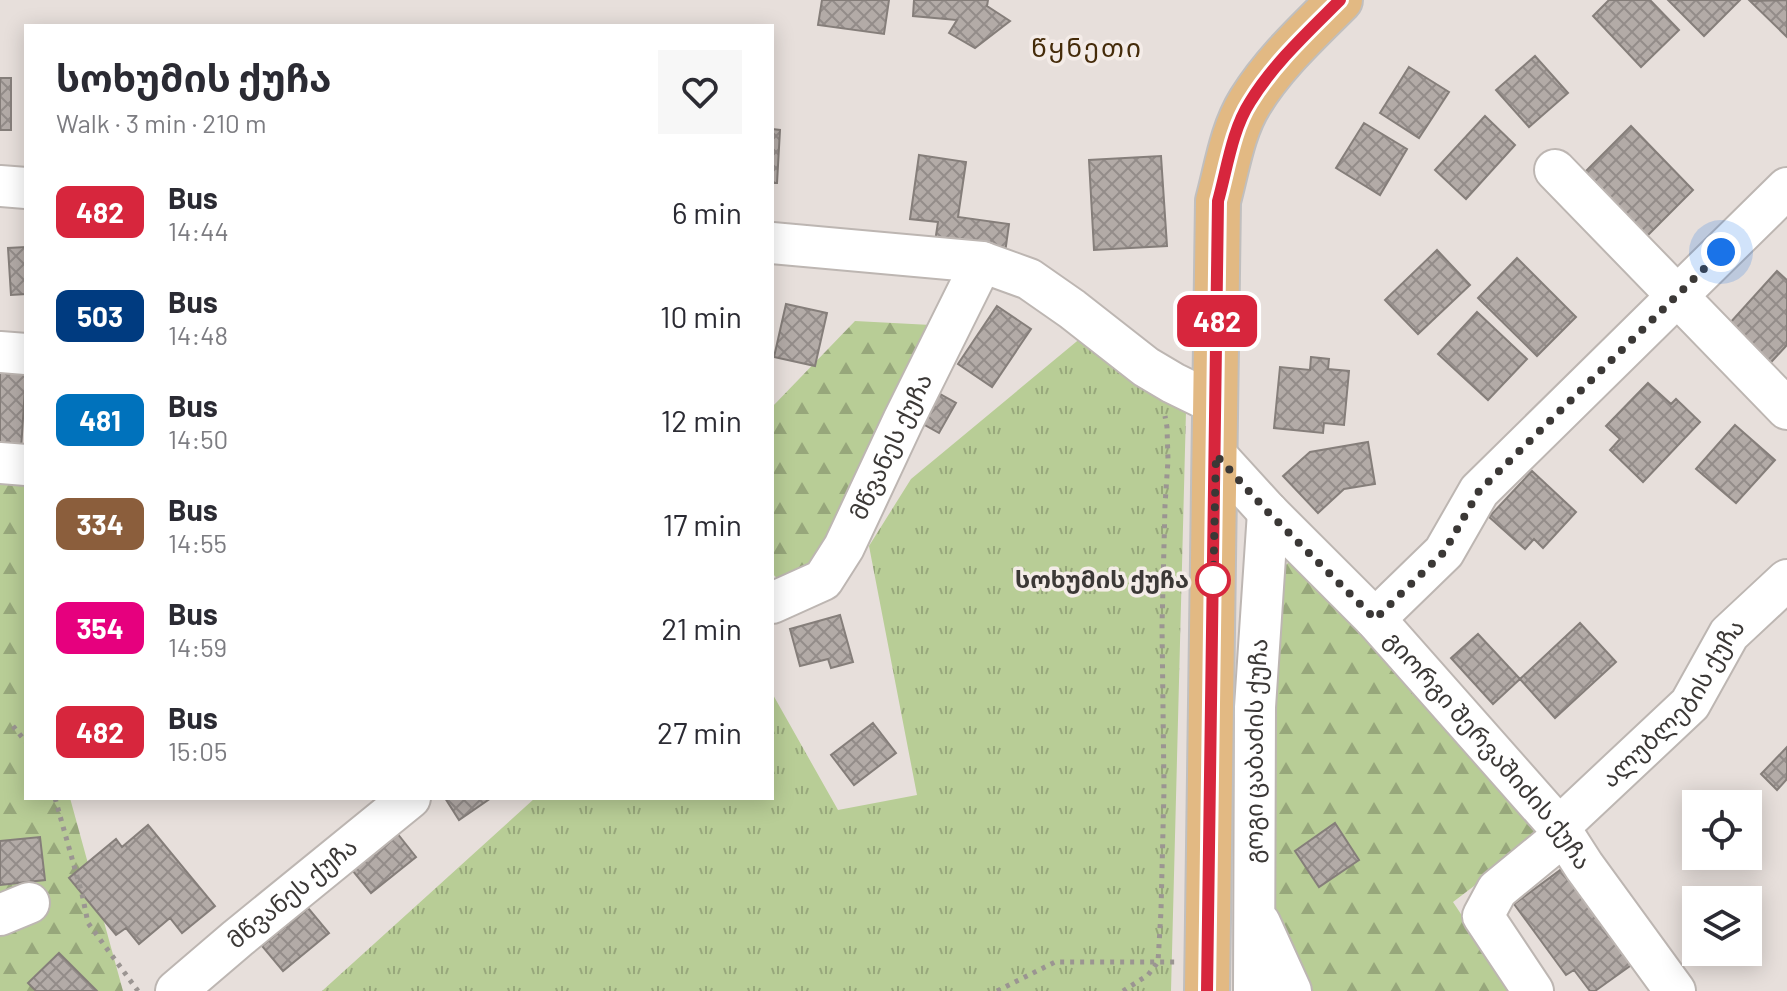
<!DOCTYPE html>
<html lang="en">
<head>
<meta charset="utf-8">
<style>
  :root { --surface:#fff; --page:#f7f7f7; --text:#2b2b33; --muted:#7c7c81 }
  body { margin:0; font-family:Barlow,"Noto Sans Georgian",sans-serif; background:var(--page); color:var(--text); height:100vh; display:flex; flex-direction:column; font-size:30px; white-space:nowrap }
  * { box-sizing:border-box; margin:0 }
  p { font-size:26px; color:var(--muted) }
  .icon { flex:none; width:44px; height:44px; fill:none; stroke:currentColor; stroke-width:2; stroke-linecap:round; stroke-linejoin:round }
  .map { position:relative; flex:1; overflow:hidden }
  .side { position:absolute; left:24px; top:24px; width:750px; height:776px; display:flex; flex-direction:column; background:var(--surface); border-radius:0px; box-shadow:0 4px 20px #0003 }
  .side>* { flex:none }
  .badge { padding:0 16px; border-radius:12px; font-size:28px; line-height:52px }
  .controls { position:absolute; left:1682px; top:790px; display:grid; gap:16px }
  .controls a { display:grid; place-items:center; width:80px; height:80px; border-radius:0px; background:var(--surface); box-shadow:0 4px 20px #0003; font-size:40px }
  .you { position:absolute; width:40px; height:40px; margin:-20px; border:6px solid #fff; border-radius:50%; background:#1a73e8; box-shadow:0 0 0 12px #1a73e833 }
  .map>.badge { position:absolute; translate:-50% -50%; box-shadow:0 0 0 4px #fff }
  .round { display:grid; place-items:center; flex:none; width:84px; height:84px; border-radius:0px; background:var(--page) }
  .summary { display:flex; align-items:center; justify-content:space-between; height:136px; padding:0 32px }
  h1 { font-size:38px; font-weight:700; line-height:60px }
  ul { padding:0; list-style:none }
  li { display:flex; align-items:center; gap:24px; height:104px; padding:0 32px }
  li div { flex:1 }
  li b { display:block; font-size:30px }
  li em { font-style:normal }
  li .badge { min-width:88px; font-weight:700; text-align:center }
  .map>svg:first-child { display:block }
  .forest { fill:url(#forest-firs) }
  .park { fill:url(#park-tufts) }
  .building { fill:url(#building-cross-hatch); stroke:#857e7a; stroke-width:2 }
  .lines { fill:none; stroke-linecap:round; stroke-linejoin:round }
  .minor-casing { stroke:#bdb6b2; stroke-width:44 }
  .major-casing { stroke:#c0bfbf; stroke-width:48 }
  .path { stroke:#9b9592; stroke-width:5; stroke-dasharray:4 6; stroke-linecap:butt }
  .minor { stroke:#fff; stroke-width:40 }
  .major { stroke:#e2b983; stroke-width:44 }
  .line-casing { stroke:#fff; stroke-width:18 }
  .line { stroke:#d7263d; stroke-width:12 }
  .walk { stroke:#3b3836; stroke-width:8; stroke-dasharray:0 14.4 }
  .stop-dot { fill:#fff; stroke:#d7263d; stroke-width:4 }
  .labels { text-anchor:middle; stroke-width:7; stroke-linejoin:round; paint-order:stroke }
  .street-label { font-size:24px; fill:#3b3836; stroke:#f4ece8 }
  .stop-label { font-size:24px; font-weight:bold; fill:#3b3836; stroke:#f4ece8; text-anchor:end }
  .neighbourhood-label { font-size:26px; letter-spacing:2px; fill:#452b09; stroke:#f4ece8 }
</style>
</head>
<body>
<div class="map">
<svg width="1787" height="991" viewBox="0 0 1787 991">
  <defs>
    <pattern id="forest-firs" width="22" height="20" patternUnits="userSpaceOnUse" patternTransform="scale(2)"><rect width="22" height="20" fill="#b8cd96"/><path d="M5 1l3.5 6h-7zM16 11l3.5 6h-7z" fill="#97a77b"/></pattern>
    <pattern id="park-tufts" width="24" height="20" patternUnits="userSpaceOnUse" patternTransform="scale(2)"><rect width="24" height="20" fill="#b8cd96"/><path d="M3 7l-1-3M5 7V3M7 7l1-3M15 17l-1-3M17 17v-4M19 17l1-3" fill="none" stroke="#97a77b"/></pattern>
    <pattern id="building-cross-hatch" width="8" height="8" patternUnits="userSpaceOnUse" patternTransform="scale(2)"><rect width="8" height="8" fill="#b3aba7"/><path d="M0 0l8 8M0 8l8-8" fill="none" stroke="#938c89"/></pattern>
  </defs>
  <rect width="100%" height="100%" fill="#e7dfdb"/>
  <path class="forest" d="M855,321L931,325L825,565L787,589L772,573V407Z
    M0,481L26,483V798H70L123,991H0Z
    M1304,548L1540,836L1453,902L1512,991H1270L1276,855L1245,603Z"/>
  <path class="park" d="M1082,337L1186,411L1171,991H322L535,798H772V693L838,810L917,795L869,546L911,479Z"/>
  <path class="building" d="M822,0H889L884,34L818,25Z
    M914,0H988L987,6L1010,21L975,48L949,33L957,20L913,16Z
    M1609,0H1650L1679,30L1641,67L1593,16Z
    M1668,0H1740L1704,36Z
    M1787,0V37L1750,1Z
    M1535,56L1568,93L1529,127L1496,90Z
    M1409,67L1449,92L1419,138L1380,113Z
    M0,78H11V130H0Z
    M1485,116L1515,145L1466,199L1435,170Z
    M1364,123L1407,149L1380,195L1336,168Z
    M1631,126L1693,190L1646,237L1583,174Z
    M772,129L780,130L777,183H772Z
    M919,155L966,162L958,217L1009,224L1005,253L935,242L938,222L910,219Z
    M1161,156L1167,246L1094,250L1089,160Z
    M26,247V294L11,295L8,248Z
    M1437,250L1470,285L1418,334L1385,300Z
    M1517,258L1576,317L1537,356L1478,298Z
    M1777,271L1787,280V345L1762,372L1720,334Z
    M786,304L827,313L815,366L774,357Z
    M997,306L1031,329L992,387L958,364Z
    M1477,312L1527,359L1488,400L1438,354Z
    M1311,357L1329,359L1328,369L1349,371L1344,425L1324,423L1323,433L1274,428L1280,367L1310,370Z
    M0,369L26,372L21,450L0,448Z
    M1648,383L1671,404L1676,399L1700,422L1643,482L1610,450L1620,439L1606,426Z
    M933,390L956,403L939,433L916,420Z
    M1735,425L1775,460L1736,503L1696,469Z
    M1368,442L1375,484L1344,489L1318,513L1283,476L1310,452Z
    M1532,471L1576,512L1543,548L1534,539L1525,549L1489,517Z
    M840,615L853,662L831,668L828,659L800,666L790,629Z
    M1580,623L1616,662L1555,718L1520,679Z
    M1478,634L1520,679L1493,704L1451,658Z
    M873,723L896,753L854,785L831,755Z
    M1787,747V779L1777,790L1761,774Z
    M445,798H491L459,820Z
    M1335,823L1359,860L1319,887L1295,851Z
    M148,825L215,906L182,933L170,918L139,944L126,928L116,935L69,878L116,839L122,847Z
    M397,833L416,857L371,893L352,870Z
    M40,837L45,880L0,885V841Z
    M1567,865L1637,961L1595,991H1590L1574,970L1566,975L1514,904Z
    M308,908L329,933L283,971L262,946Z
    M59,953L97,991H36L28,983Z"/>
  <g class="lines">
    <defs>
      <g id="minor">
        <path d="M1555,170L1787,409"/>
        <path d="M0,186L26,188"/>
        <path d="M772,243L982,262L1029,279L1072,309L1146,367L1173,383L1216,404"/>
        <path d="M0,352L26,354"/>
        <path id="s1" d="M1216,455L1268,512L1375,619L1559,827L1584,866L1675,991"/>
        <path d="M0,463L26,465"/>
        <path id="s2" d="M772,603L823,580L844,547L903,421L982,262"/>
        <path d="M1375,619L1444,552L1479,491L1787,188"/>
        <path id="s3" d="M1559,827L1690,704L1729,634L1787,580"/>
        <path d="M0,915L29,903"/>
        <path d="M1260,923L1291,991"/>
        <path id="s4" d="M176,991L238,938L410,798"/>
        <path id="s5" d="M1254,991L1255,707L1268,512"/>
        <path d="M1533,991L1483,916L1497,890L1564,835"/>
      </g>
      <path id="major" d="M1207,991L1218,201C1227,168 1232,131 1250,102C1274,63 1308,32 1340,0"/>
    </defs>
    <use href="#minor" class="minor-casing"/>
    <use href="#major" class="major-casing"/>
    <path class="path" d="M13,726L26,742
      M55,798L82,894L88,923L138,991
      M997,991L1055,962H1175
      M1123,991L1148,975L1158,962L1161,911L1164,789L1162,626L1165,505L1168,460L1167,427L1165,416"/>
    <use href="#minor" class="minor"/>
    <use href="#major" class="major"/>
  </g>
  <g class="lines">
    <defs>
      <path id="line" d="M1207,991L1218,201C1227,169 1232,130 1250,102C1274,63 1308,32 1340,0"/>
    </defs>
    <use href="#line" class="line-casing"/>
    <use href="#line" class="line"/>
    <path class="walk" d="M1213,580V594L1216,455L1268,512L1375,619L1444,552L1479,491L1721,252"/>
  </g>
  <circle class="stop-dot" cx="1213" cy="580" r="16"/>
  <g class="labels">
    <g class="street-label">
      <text dy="8" stroke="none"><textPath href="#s2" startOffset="206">მწვანეს ქუჩა</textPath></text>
      <text dy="8" stroke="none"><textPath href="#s3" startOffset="170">ალუბლების ქუჩა</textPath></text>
      <text dy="8" stroke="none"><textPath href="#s5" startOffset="240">გოგი ცაბაძის ქუჩა</textPath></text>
      <text dy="8" stroke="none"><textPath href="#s1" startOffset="402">გიორგი შერვაშიძის ქუჩა</textPath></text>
      <text dy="8" stroke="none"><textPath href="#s4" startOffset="152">მწვანეს ქუჩა</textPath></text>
    </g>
    <g class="stop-label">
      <text x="1189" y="588">სოხუმის ქუჩა</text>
    </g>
    <g class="neighbourhood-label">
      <text x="1087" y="57">წყნეთი</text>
    </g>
  </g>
</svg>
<div class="controls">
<a><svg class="icon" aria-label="locate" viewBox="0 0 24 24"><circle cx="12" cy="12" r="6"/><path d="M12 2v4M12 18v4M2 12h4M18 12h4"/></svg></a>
<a><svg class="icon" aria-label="layers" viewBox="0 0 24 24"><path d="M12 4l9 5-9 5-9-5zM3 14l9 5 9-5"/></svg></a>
</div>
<div class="you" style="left:1721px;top:252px"></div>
<b class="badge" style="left:1217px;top:321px;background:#d7263d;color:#fff">482</b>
<section class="side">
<div class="summary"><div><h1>სოხუმის ქუჩა</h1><p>Walk · 3 min · 210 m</p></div><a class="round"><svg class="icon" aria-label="heart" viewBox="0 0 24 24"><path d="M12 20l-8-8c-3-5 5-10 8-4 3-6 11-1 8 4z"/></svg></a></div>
<ul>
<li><span class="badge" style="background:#d7263d;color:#fff">482</span><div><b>Bus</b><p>14:44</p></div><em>6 min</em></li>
<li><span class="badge" style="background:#003b80;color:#fff">503</span><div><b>Bus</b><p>14:48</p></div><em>10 min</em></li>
<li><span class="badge" style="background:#0072bc;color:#fff">481</span><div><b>Bus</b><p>14:50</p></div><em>12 min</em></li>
<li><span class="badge" style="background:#8b5e3c;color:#fff">334</span><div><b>Bus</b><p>14:55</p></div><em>17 min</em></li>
<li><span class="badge" style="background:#e6007e;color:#fff">354</span><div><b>Bus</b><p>14:59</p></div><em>21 min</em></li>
<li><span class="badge" style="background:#d7263d;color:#fff">482</span><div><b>Bus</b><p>15:05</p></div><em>27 min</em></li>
</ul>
</section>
</div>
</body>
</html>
